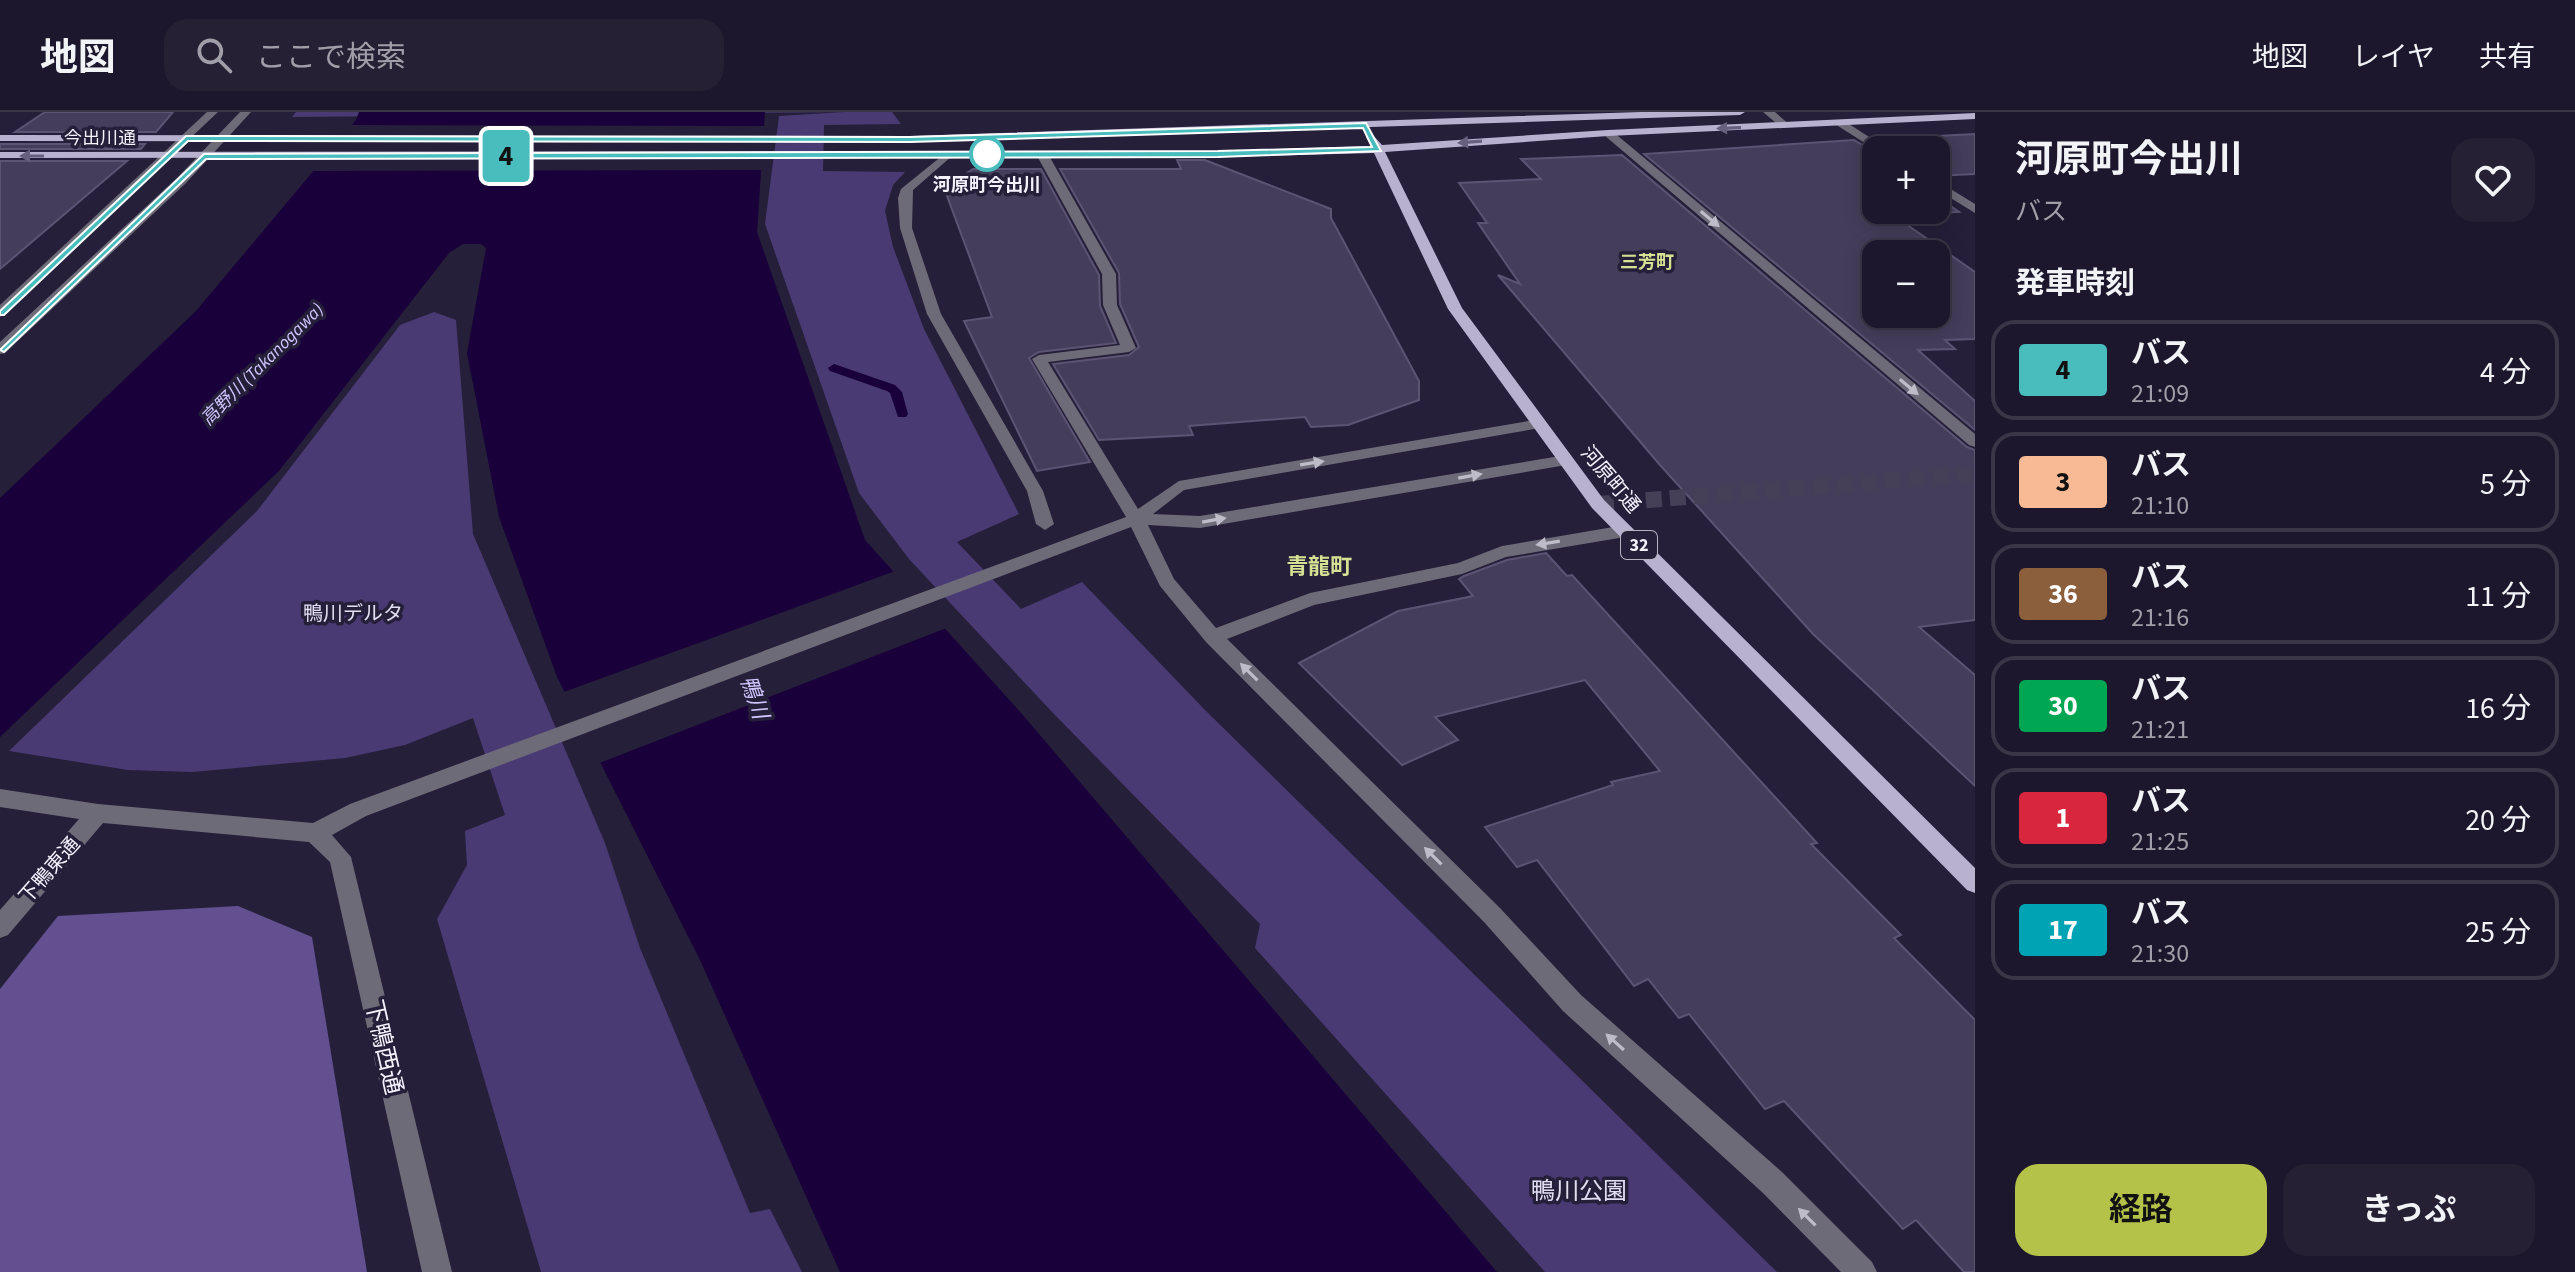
<!DOCTYPE html>
<html lang="ja">
<head>
<meta charset="utf-8">
<style>
  :root { --surface:#1c172c; --page:#252034; --text:#f1f3f6; --muted:#a09fa9; --line:#3a3648; --accent:#b5c249 }
  body { margin:0; font-family:"Source Sans 3","Noto Sans JP",sans-serif; background:var(--page); color:var(--text); height:100vh; display:flex; flex-direction:column; font-size:30px; white-space:nowrap }
  * { box-sizing:border-box; margin:0 }
  p { font-size:26px; color:var(--muted) }
  .icon { flex:none; width:44px; height:44px; fill:none; stroke:currentColor; stroke-width:2; stroke-linecap:round; stroke-linejoin:round }
  .map { position:relative; flex:1; overflow:hidden }
  .details { display:flex; flex-direction:column; background:var(--surface); width:600px }
  .details>* { flex:none }
  .badge { padding:0 16px; border-radius:6px; font-size:28px; line-height:52px }
  .controls { position:absolute; left:1862px; top:24px; display:grid; gap:16px }
  .controls a { display:grid; place-items:center; width:88px; height:88px; border-radius:16px; background:var(--surface); box-shadow:0 4px 20px #0003,0 0 0 2px var(--line); font-size:40px }
  .map>.badge { position:absolute; translate:-50% -50%; box-shadow:0 0 0 4px #fff }
  h2 { padding:0 40px; font-size:30px; line-height:72px }
  .round { display:grid; place-items:center; flex:none; width:84px; height:84px; border-radius:24px; background:var(--page) }
  .head { display:flex; align-items:center; justify-content:space-between; height:136px; padding:0 40px }
  h1 { font-size:38px; font-weight:700; line-height:60px }
  .primary-button { display:flex; gap:16px; margin-top:auto; padding:16px 40px }
  .primary-button a { flex:1; height:92px; border-radius:24px; background:var(--accent); color:#111; font-size:32px; font-weight:700; line-height:92px; text-align:center }
  .primary-button a+a { background:var(--page); color:var(--text) }
  ul { padding:0; list-style:none }
  li { display:flex; align-items:center; gap:24px; height:100px; margin:0 16px 12px; padding:0 24px; border:4px solid var(--line); border-radius:24px }
  li div { flex:1 }
  li b { display:block; font-size:30px }
  li em { font-style:normal }
  li .badge { min-width:88px; font-weight:700; text-align:center }
  header { display:flex; align-items:center; gap:48px; box-sizing:border-box; height:112px; padding:0 40px; background:var(--surface); border-bottom:2px solid var(--line) }
  header strong { font-size:38px }
  nav { display:flex; gap:44px; margin-inline-start:auto; font-size:28px }
  .search { width:560px; height:72px; background:var(--page); display:flex; align-items:center; gap:20px; box-sizing:border-box; padding:0 28px; border-radius:24px; color:var(--muted); font-size:30px }
  main { display:flex; flex:1; min-height:0 }
  .map>svg:first-child { display:block }
  .green { fill:#4a3a73 }
  .forest { fill:#625090 }
  .water { fill:#19003a }
  .pier { fill:#261f3a }
  .lines { fill:none; stroke-linecap:round; stroke-linejoin:round }
  .stream { fill:#19003a; fill-rule:evenodd }
  .building { fill:#453e5b; stroke:#5b5473; stroke-width:2; fill-rule:evenodd }
  .minor-tunnel { stroke:#453f57; stroke-width:16; stroke-dasharray:16 8; stroke-linecap:butt }
  .minor { fill:#6e6b79; fill-rule:evenodd }
  .major { fill:#b8b2cf; fill-rule:evenodd }
  .oneway { fill:#68617d }
  .oneway2 { fill:#bebcc8 }
  .line { fill:#49bcbd; stroke:#fff; stroke-width:2 }
  .stop-dot { fill:#fff; stroke:#49bcbd; stroke-width:4 }
  .labels { text-anchor:middle; stroke-width:7; stroke-linejoin:round; paint-order:stroke }
  .far-street-label { font-size:18px; fill:#f4f2fd; stroke:#261f3a }
  .far-stop-label { font-size:18px; font-weight:bold; fill:#f4f2fd; stroke:#261f3a }
  .far-neighbourhood-label { font-size:18px; font-weight:bold; fill:#d6e193; stroke:#261f3a }
  .far-water-label { font-size:18px; font-style:italic; fill:#d2c6ff; stroke:#261f3a }
  .shield { fill:#261f3a; stroke:#b6b3c2; stroke-width:2 }
  .shield-label { font-size:18px; font-weight:bold; fill:#f4f2fd }
  .street-label { font-size:20px; fill:#f4f2fd; stroke:#261f3a }
  .park-label { font-size:20px; fill:#e2def1; stroke:#261f3a }
  .neighbourhood-label { font-size:22px; font-weight:bold; fill:#d6e193; stroke:#261f3a }
  .water-label { font-size:22px; font-style:italic; fill:#d2c6ff; stroke:#261f3a }
  .near-street-label { font-size:24px; fill:#f4f2fd; stroke:#261f3a }
  .near-park-label { font-size:24px; fill:#e2def1; stroke:#261f3a }
</style>
</head>
<body>
<header>
<strong>地図</strong>
<div class="search"><svg class="icon" aria-label="search" viewBox="0 0 24 24"><circle cx="10" cy="10" r="6"/><path d="M15 15l6 6"/></svg>ここで検索</div>
<nav><a>地図</a><a>レイヤ</a><a>共有</a></nav>
</header>
<main>
<div class="map">
<svg width="1975" height="1160" viewBox="0 0 1975 1160">
  <rect width="100%" height="100%" fill="#261f3a"/>
  <path class="green" d="M296,0H892L901,12L824,13L823,59L905,60L893,73L885,99L893,135L924,217L1019,402L957,430L1021,497L1082,470L1204,597L1777,1160H1545L1255,836L1260,812L1053,601L909,447L859,381L765,112L779,4L845,0L292,5Z
    M434,200L456,208L473,422L605,731L640,836L750,1101L770,1097L802,1160H541L437,807L467,753L465,719L505,703L473,606L405,633L345,646L192,660L128,658L9,639L257,399L400,213Z"/>
  <path class="forest" d="M238,794L312,825L367,1160H0V877L58,804Z"/>
  <path class="water" d="M359,0H765L757,120L865,428L1022,602L1497,1160H840L700,848L557,565L499,405L467,241L486,136L481,132H463L449,141L279,359L0,625V386L196,199L356,8Z"/>
  <path class="pier" d="M347,13L768,14L765,58L309,59Z
    M898,458L949,515L597,652L561,581Z"/>
  <g class="lines">
    <path class="stream" d="M834,252L895,273L902,280L908,302L906,305H898L890,281L887,279L830,259L828,256Z"/>
  </g>
  <path class="building" d="M45,0H173L156,20H15Z
    M1975,22V62L1936,64V38H1892L1877,27Z
    M1854,28L1876,41V98H1936V84L1959,100L1901,103L1910,109L1903,110L1975,160V227L1945,228L1955,237L1918,238L1975,289V318L1644,42ZM1876,142H1936V202H1876Z
    M0,32H145L141,37H0Z
    M1622,43L1967,335L1975,338V508L1919,515L1975,563V674L1813,522L1660,353L1498,163L1520,172L1478,111H1487L1459,71L1541,67L1521,47Z
    M1177,48H1205L1331,97V106L1419,269V288L1348,313L1311,315L1305,305L1189,314L1193,323L1099,328L1053,252L1129,243L1139,235L1120,192L1119,161L1060,57H1181Z
    M0,49H127L0,157Z
    M973,57H1041L1099,163L1100,194L1116,231L1039,240L1029,246L1090,350L1037,359L964,209L992,205L944,76Z
    M1546,441L1567,464L1572,463L1817,731L1811,732L1901,823L1894,826L1975,908V1160H1964L1916,1108L1903,1117L1784,989L1765,997L1689,902L1679,906L1648,867L1634,874L1537,748L1517,755L1485,715L1613,673L1611,670L1660,659L1585,568L1435,605L1458,628L1402,653L1299,551L1398,499L1473,484L1459,467L1464,464L1507,448Z"/>
  <g class="lines">
    <path class="minor-tunnel" d="M1598,392L1975,362"/>
    <path class="minor" d="M207,0H218L0,205V193Z
      M240,0H251L186,71L5,241L0,242V230L178,65Z
      M1763,0H1775L1791,14L1782,16Z
      M1842,9L1846,10L1889,38H1876L1838,14L1837,12Z
      M1604,19H1612L1975,322V335L1969,333L1604,23Z
      M948,39L954,42L952,44L913,78L912,116L941,202L1043,379L1054,412L1045,418L1036,412L1027,379L927,202L900,116L898,86L901,77Z
      M1038,40L1048,42L1116,162L1117,193L1136,236L1129,240L1048,250L1138,397L1179,369L1540,307L1546,309V315L1184,378L1153,402L1200,404L1566,343L1574,348L1566,353L1200,416L1148,413L1174,467L1216,516L1310,481L1458,451L1502,434L1625,413L1631,415L1634,419L1631,423L1625,425L1506,445L1462,462L1314,493L1227,527L1500,796L1581,883L1783,1061L1872,1150L1877,1160H1841L1763,1081L1563,899L1484,810L1206,530L1160,474L1131,415L366,704L332,723L351,745L452,1160H422L330,750L309,730L103,711L8,823L0,826V798L79,707L0,695V677L98,692L313,711L350,692L1126,405L1032,247L1039,243L1120,233L1103,193L1102,162L1036,42Z
      M1936,68L1975,92V101L1936,77Z"/>
    <path class="major" d="M1641,0H1745L1740,3L910,30L0,29V23L910,24Z
      M1975,1V7L1608,24L1385,40L1462,196L1604,388L1975,756V781L1967,778L1592,396L1448,197L1374,41L1218,45L0,46V40L1218,39L1371,34L1366,25L1372,22L1382,33L1608,18Z"/>
  </g>
  <defs><path id="oneway-solid" d="M-6-.8H1V-3.2L6.5 0L1 3.2V.8H-6Z" transform="scale(2)"/></defs>
  <g class="oneway">
    <use href="#oneway-solid" transform="translate(1729 16) rotate(178)"/>
    <use href="#oneway-solid" transform="translate(1470 30) rotate(176)"/>
    <use href="#oneway-solid" transform="translate(32 44) rotate(-180)"/>
  </g>
  <g class="oneway2">
    <use href="#oneway-solid" transform="translate(1710 107) rotate(40)"/>
    <use href="#oneway-solid" transform="translate(1909 275) rotate(40)"/>
    <use href="#oneway-solid" transform="translate(1312 351) rotate(-9)"/>
    <use href="#oneway-solid" transform="translate(1470 364) rotate(-10)"/>
    <use href="#oneway-solid" transform="translate(1214 408) rotate(-10)"/>
    <use href="#oneway-solid" transform="translate(1548 431) rotate(171)"/>
    <use href="#oneway-solid" transform="translate(1249 560) rotate(-135)"/>
    <use href="#oneway-solid" transform="translate(1433 744) rotate(-135)"/>
    <use href="#oneway-solid" transform="translate(1615 930) rotate(-138)"/>
    <use href="#oneway-solid" transform="translate(1807 1105) rotate(-135)"/>
  </g>
  <path class="line" d="M1366,11L1381,39L1218,45L206,47L4,240L0,238L204,42L1218,39L1372,35L1363,16L910,30L188,29L4,203H0V199L186,24L910,25Z"/>
  <circle class="stop-dot" cx="987" cy="42" r="16"/>
  <g class="labels">
    <g class="far-street-label">
      <text x="100" y="32">今出川通</text>
    </g>
    <g class="far-stop-label">
      <text x="987" y="79">河原町今出川</text>
    </g>
    <g class="far-neighbourhood-label">
      <text x="1647" y="156">三芳町</text>
    </g>
    <g class="far-water-label">
      <text transform="translate(262 252) rotate(-45)" y="6">高野川 (Takanogawa)</text>
    </g>
    <rect class="shield" x="1621" y="419" width="36" height="28" rx="6"/>
    <g class="shield-label">
      <text x="1639" y="439">32</text>
    </g>
    <g class="street-label">
      <text transform="translate(1611 367) rotate(50)" y="7">河原町通</text>
      <text transform="translate(49 758) rotate(-49)" y="7">下鴨東通</text>
    </g>
    <g class="park-label">
      <text x="353" y="508">鴨川デルタ</text>
    </g>
    <g class="neighbourhood-label">
      <text x="1319" y="462">青龍町</text>
    </g>
    <g class="water-label">
      <text transform="translate(755 585) rotate(71)" y="8">鴨川</text>
    </g>
    <g class="near-street-label">
      <text transform="translate(384 935) rotate(77)" y="8">下鴨西通</text>
    </g>
    <g class="near-park-label">
      <text x="1579" y="1087">鴨川公園</text>
    </g>
  </g>
</svg>
<div class="controls">
<a>+</a>
<a>−</a>
</div>
<b class="badge" style="left:506px;top:44px;background:#49bcbd;color:#111">4</b>
</div>
<section class="details">
<div class="head"><div><h1>河原町今出川</h1><p>バス</p></div><a class="round"><svg class="icon" aria-label="heart" viewBox="0 0 24 24"><path d="M12 20l-8-8c-3-5 5-10 8-4 3-6 11-1 8 4z"/></svg></a></div>
<h2>発車時刻</h2>
<ul>
<li><span class="badge" style="background:#49bcbd;color:#111">4</span><div><b>バス</b><p>21:09</p></div><em>4 分</em></li>
<li><span class="badge" style="background:#f7ba95;color:#111">3</span><div><b>バス</b><p>21:10</p></div><em>5 分</em></li>
<li><span class="badge" style="background:#8b5e3c;color:#fff">36</span><div><b>バス</b><p>21:16</p></div><em>11 分</em></li>
<li><span class="badge" style="background:#00a651;color:#fff">30</span><div><b>バス</b><p>21:21</p></div><em>16 分</em></li>
<li><span class="badge" style="background:#d7263d;color:#fff">1</span><div><b>バス</b><p>21:25</p></div><em>20 分</em></li>
<li><span class="badge" style="background:#00a3b4;color:#fff">17</span><div><b>バス</b><p>21:30</p></div><em>25 分</em></li>
</ul>
<div class="primary-button"><a>経路</a><a>きっぷ</a></div>
</section>
</main>
</body>
</html>
